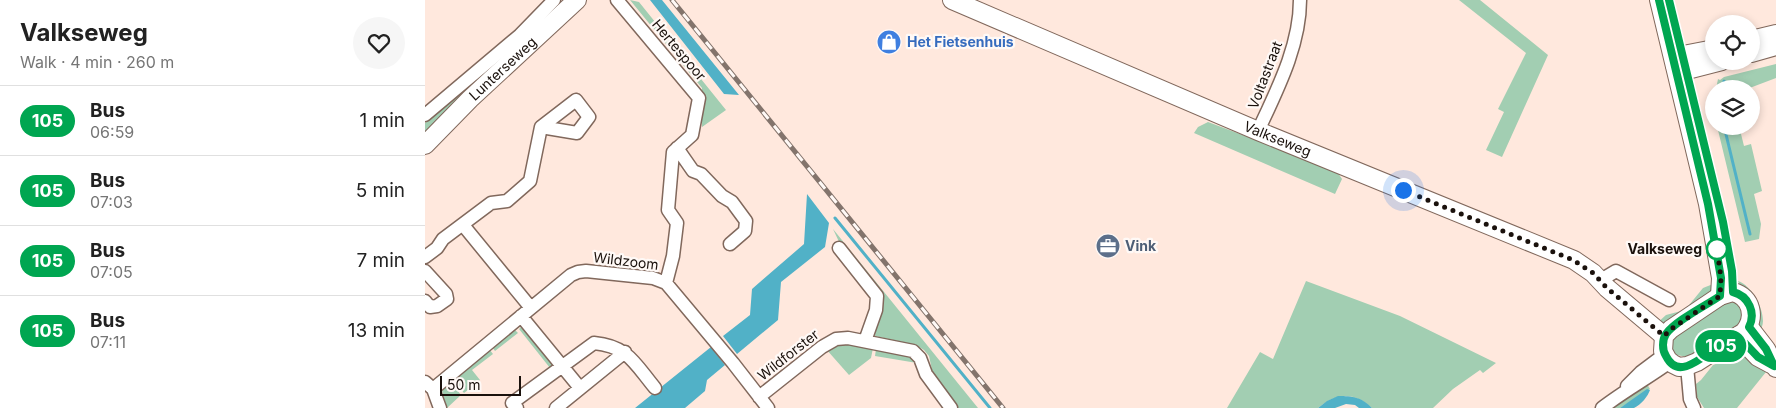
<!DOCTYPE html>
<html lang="en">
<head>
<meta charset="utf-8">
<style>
  :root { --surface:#fff; --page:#f6f6f6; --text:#222; --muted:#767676; --line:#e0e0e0 }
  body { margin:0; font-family:Inter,sans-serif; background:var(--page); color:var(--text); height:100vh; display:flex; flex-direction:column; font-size:19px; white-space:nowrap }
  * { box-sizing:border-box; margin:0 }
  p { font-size:16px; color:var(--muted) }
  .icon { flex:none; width:28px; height:28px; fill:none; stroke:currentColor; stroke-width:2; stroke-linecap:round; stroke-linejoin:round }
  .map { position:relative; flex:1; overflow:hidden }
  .details { display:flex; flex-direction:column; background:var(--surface); width:425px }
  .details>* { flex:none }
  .badge { padding:0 10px; border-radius:16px; font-size:18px; line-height:32px }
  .controls { position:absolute; left:1280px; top:15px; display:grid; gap:10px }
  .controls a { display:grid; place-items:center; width:55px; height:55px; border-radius:50%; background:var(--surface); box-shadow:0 2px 8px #0003; font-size:25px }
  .scale { position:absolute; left:15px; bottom:12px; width:81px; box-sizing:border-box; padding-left:5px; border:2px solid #1a110c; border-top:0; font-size:14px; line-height:18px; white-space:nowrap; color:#1a110c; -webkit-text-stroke:4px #fff9f6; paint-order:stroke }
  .you { position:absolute; width:25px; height:25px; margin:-12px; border:4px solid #fff; border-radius:50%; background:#1a73e8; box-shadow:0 0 0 8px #1a73e833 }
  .map>.badge { position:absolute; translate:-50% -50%; box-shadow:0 0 0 2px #fff }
  .round { display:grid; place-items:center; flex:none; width:52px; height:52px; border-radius:26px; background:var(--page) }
  .head { display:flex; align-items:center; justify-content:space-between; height:85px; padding:0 20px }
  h1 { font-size:24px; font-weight:700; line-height:38px }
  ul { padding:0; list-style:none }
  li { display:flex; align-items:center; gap:15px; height:70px; padding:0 20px; border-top:1px solid var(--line) }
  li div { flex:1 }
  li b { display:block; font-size:19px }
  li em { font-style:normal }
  li .badge { min-width:55px; font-weight:700; text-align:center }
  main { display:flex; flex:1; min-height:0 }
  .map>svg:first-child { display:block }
  .green { fill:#a2ceb2 }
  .water { fill:#51b1c7 }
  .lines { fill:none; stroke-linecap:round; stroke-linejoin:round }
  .stream { stroke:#51b1c7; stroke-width:3 }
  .street-casing { stroke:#81685c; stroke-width:15 }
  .secondary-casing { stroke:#81685c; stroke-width:20 }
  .street { stroke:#fff; stroke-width:12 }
  .secondary { stroke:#fff; stroke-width:18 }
  .rail-casing { stroke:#83746c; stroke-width:5 }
  .rail { stroke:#fff9f6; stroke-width:3; stroke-dasharray:9; stroke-linecap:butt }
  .line-casing { stroke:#fff; stroke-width:11 }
  .line { stroke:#00a651; stroke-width:8 }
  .walk { stroke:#1a110c; stroke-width:5; stroke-dasharray:0 9 }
  .stop-dot { fill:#fff; stroke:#00a651; stroke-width:2.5 }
  .labels { text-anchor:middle; stroke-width:4.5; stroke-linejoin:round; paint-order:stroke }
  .shop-label { font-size:14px; font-weight:bold; fill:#366cbe; stroke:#fff9f6; text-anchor:start }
  .street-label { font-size:14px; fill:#1a110c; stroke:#fff9f6 }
  .service-label { font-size:14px; font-weight:bold; fill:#4e5e75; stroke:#fff9f6; text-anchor:start }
  .stop-label { font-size:14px; font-weight:bold; fill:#1a110c; stroke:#fff9f6; text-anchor:end }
</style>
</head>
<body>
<main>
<section class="details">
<div class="head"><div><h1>Valkseweg</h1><p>Walk · 4 min · 260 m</p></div><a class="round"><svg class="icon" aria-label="heart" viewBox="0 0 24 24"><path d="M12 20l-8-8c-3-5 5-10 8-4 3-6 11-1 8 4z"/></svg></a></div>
<ul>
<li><span class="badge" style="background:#00a651;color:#fff">105</span><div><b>Bus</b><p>06:59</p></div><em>1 min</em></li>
<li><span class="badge" style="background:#00a651;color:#fff">105</span><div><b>Bus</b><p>07:03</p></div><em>5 min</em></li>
<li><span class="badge" style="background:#00a651;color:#fff">105</span><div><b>Bus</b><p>07:05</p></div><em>7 min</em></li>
<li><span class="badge" style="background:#00a651;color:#fff">105</span><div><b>Bus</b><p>07:11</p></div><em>13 min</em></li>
</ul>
</section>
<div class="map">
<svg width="1351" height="408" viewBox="0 0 1351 408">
  <rect width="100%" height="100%" fill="#ffe8dd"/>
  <path class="green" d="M205,0L214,2L301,110L277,127V88Z
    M1034,0H1055L1123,55L1077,157L1061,150L1079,112L1073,109L1101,53Z
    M1351,64V78L1322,89H1291L1293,79L1295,80L1299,77Z
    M52,80V82L0,134V123Z
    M783,122L911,170L917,179L910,194L769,133L773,127Z
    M1292,126H1314L1319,146L1326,144L1337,191L1329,194L1336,224L1334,239L1320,242Z
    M408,229L553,408H532L509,379L504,356L499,350L491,345L450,336L455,296L416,246Z
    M881,281L975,316L1071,363L1058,373L1055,370L1028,389L1008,408H947C928,391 912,393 893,408H802L835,352L848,359Z
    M1313,281C1327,286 1338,307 1338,321C1338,325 1336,329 1335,333Z
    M1293,282L1291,290L1237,330L1230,325L1241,315L1260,310L1278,288Z
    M1302,302L1313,303L1319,313L1315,323L1263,357L1251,355C1245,348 1245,343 1250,335Z
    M97,326L129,365L125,368L94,329Z
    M89,329L93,333L70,351L67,347Z
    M410,344H421L448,348L446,358L424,375L401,349Z
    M64,349L68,354L47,370L55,380L39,393L27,379Z
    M451,349L484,354L492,363L450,356Z
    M1317,354L1326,355L1341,372L1312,408H1279L1272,397L1271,384L1276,380L1288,365Z
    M25,381L36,395L22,408L17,391Z
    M1222,384L1225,389L1195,408H1187Z"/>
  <path class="water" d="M225,0H237L314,95L299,94Z
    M382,194L404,223L400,247L356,282L353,320L312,354L298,336L325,315L327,289L379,244Z
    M286,347L300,365L282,380L280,391L260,408H210Z
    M1222,389L1225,390C1223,396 1216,405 1209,408C1205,408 1199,408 1195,408Z
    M913,396C928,396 936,397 947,408H934L930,405L921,404L910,408H893L902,401Z"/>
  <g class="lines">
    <path class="stream" d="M1299,89V81
      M1299,126L1325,234
      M410,218L565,408"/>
    <defs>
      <path id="street" d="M192,0L274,98L267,135L248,152L243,210L252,223L248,256L241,283
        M0,115L95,35L129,0
        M833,131C852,90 875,46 875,0
        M252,148L268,171L276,174L297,196L307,202L321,221L320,231L305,244
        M38,225L106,308
        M414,248L452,296L451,310L440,341
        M0,257L12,248L18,239L66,203L82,201L105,181L116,127L151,100L164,117L152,133L116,127
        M0,271L21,294L22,299L12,306L5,307L0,301
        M1176,280L1191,271L1244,300
        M96,316L155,388
        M1262,366L1265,399L1269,408
        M0,382L8,389L15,408
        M1202,386L1216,372L1240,354
        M8,389L146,275L153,272L161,271L228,278L241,283L308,363L343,408
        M334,397L397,347L411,339L423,338L488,351L495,358L501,374L526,408
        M92,408L87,403L169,343C203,346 210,364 230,388
        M131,408L200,352
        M1177,408C1199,391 1223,378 1245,362"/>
      <g id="secondary">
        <path id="s1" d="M527,0L833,131L1149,260L1168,273L1182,288L1239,336"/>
        <path d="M1234,0L1283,204L1296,278L1295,296"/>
        <path d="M1326,40L1351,34"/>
        <path d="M1326,53L1351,46"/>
        <path d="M1250,65L1262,70L1297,61"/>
        <path d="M1250,65L1258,55L1289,49"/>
        <path id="s2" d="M0,145L45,99L152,0"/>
        <path d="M1308,292C1327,297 1331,318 1319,332L1272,362L1262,366L1254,367L1248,364L1243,360L1238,351L1239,336L1246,329L1295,296Z"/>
        <path d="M1324,327L1341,349L1351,368"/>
        <path d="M1313,336L1333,357L1346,364"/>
      </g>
    </defs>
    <use href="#street" class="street-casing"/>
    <use href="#secondary" class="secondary-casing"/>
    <use href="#street" class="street"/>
    <use href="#secondary" class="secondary"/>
    <defs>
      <path id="rail" d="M247,0L578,408"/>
    </defs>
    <use href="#rail" class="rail-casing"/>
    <use href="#rail" class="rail"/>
  </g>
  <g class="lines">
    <defs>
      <path id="line" d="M1234,0L1283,204L1296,278L1295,296C1280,306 1250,321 1241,334C1237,340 1237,350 1241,356C1252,378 1270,362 1283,354C1293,348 1303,342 1313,336L1333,357L1349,366L1341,349L1324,327C1331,313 1324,296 1308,292L1307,271L1298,222L1244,0"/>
    </defs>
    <use href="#line" class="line-casing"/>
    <use href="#line" class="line"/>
    <path class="walk" d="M978,190L1148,260L1168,273L1182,288L1239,336L1246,329L1295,296L1296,278L1292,249"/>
  </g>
  <defs>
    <symbol id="shop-disc" viewBox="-11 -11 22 22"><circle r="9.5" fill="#3f7fe0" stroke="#fff9f6"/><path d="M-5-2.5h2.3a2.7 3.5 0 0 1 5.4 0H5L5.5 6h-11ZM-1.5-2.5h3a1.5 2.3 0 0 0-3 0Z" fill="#fff"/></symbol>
    <symbol id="office-disc" viewBox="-11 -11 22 22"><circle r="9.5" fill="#5c6f8a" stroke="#fff9f6"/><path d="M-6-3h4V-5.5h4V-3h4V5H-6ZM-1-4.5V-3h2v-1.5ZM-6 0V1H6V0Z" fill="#fff"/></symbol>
  </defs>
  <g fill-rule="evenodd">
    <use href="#shop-disc" x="450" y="28" width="28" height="28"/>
    <use href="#office-disc" x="669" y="232" width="28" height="28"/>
  </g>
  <circle class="stop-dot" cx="1292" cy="249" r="10"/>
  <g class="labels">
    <g class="shop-label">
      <text x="482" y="47">Het Fietsenhuis</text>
    </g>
    <g class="street-label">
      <text transform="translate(254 50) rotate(50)" y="5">Hertespoor</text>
      <text dy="5" stroke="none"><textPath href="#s2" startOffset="109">Lunterseweg</textPath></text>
      <text transform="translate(840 75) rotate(-69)" y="5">Voltastraat</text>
      <text dy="5" stroke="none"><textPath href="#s1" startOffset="354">Valkseweg</textPath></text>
      <text transform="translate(201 261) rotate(7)" y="5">Wildzoom</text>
      <text transform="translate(363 355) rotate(-38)" y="5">Wildforster</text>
    </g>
    <g class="service-label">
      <text x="700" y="251">Vink</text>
    </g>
    <g class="stop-label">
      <text x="1277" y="254">Valkseweg</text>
    </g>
  </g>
</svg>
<div class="controls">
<a><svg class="icon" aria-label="locate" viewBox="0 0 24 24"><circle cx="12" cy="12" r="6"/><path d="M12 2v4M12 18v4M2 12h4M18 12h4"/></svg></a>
<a><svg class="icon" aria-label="layers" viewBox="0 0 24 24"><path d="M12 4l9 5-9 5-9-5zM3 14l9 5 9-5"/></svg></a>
</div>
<div class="scale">50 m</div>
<div class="you" style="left:978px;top:190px"></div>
<b class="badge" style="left:1296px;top:346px;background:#00a651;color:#fff">105</b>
</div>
</main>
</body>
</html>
